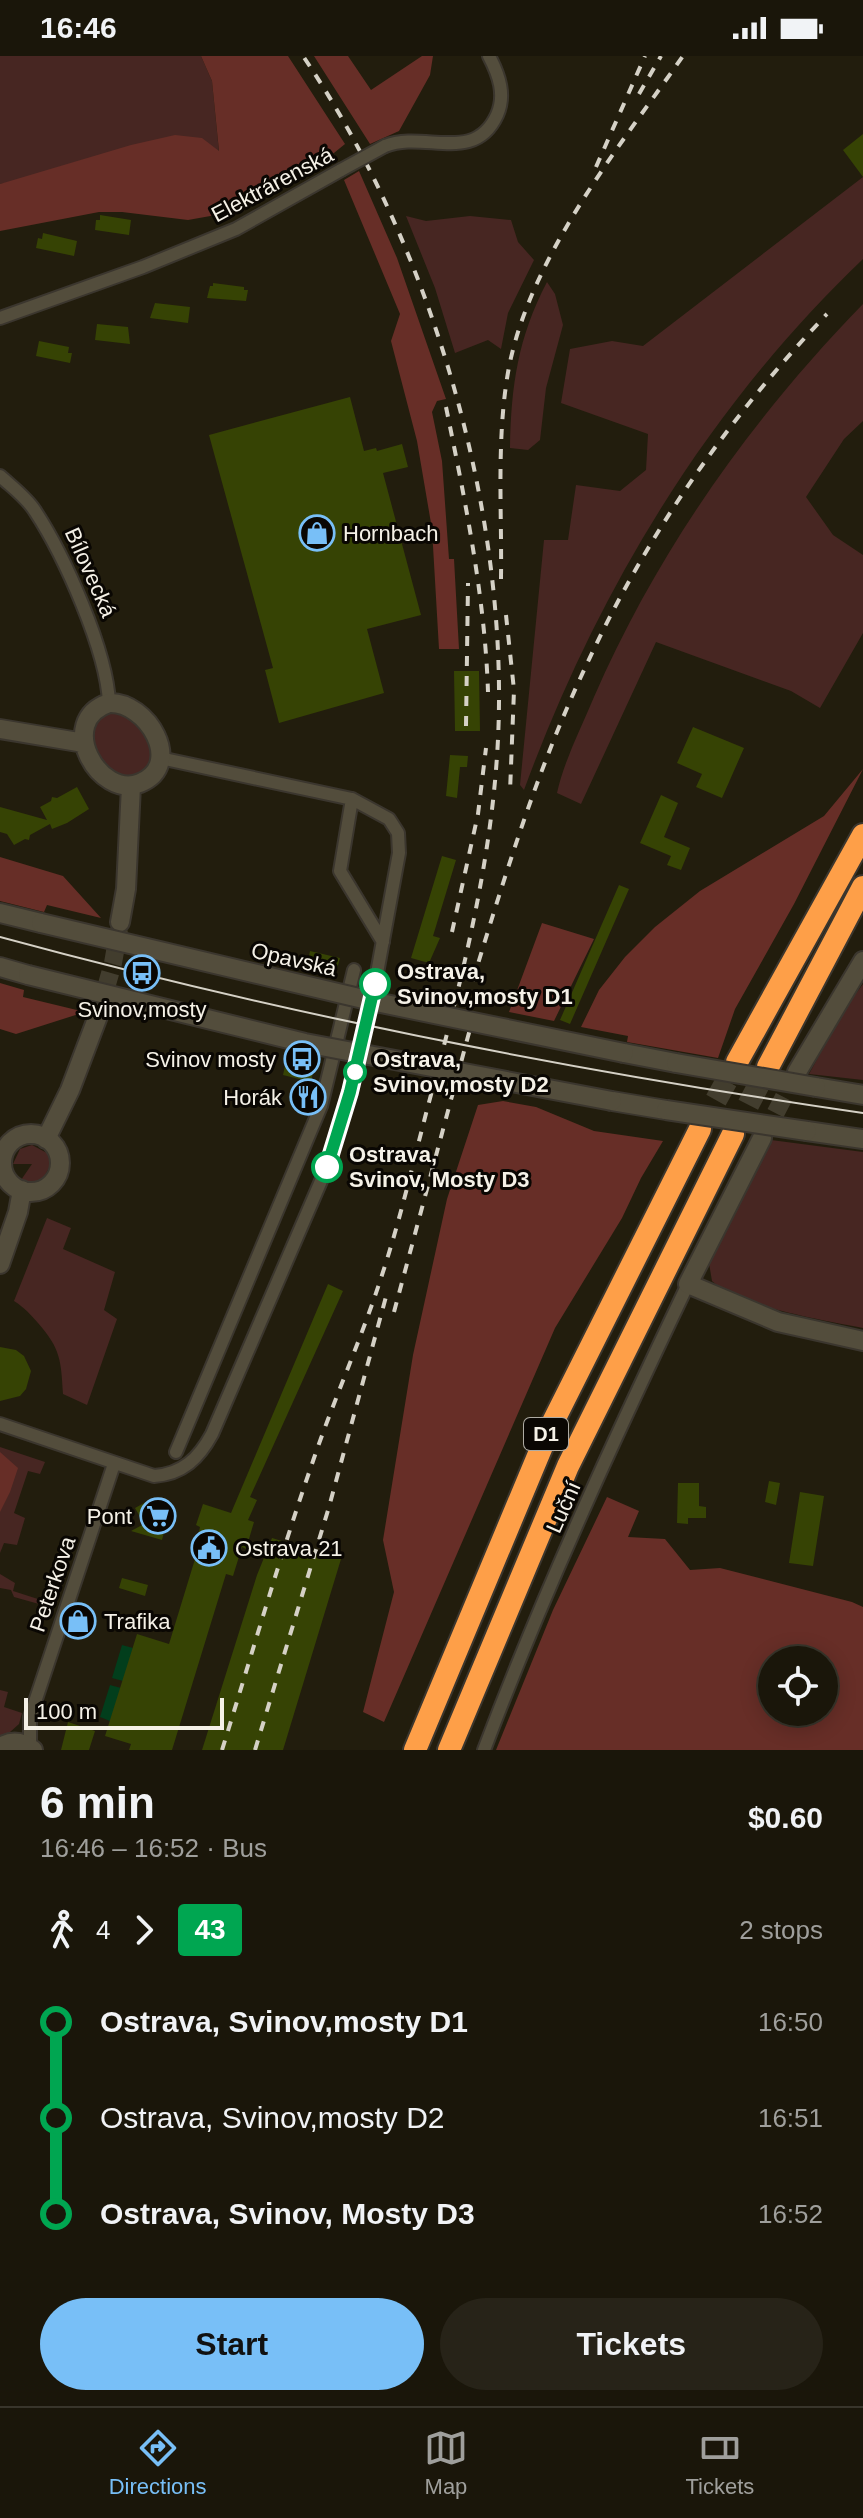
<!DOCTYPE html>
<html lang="en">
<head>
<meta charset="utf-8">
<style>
  :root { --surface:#1a160a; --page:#272318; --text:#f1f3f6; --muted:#9f9f9c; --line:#38352b; --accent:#78bff7 }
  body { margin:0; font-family:Helvetica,sans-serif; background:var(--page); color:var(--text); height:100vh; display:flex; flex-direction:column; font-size:30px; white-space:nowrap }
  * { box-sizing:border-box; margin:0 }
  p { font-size:26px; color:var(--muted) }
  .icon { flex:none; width:44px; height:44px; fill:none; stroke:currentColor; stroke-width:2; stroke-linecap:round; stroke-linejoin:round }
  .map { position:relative; height:1694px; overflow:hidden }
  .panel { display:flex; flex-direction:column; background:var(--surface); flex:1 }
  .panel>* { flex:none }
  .badge { padding:0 16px; border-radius:6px; font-size:28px; line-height:52px }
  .buttons { position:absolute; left:758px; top:1590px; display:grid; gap:16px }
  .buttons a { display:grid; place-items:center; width:80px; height:80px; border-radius:50%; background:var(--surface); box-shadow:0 4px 20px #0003,0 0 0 2px var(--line); font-size:40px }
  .scale { position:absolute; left:24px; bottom:20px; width:200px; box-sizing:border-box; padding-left:8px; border:4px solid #f5f1e7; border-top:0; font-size:22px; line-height:28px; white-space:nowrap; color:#f5f1e7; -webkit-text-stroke:6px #0a0703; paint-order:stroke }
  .map>.badge { position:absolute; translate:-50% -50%; box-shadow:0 0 0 4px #fff }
  .legs { display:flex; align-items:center; gap:12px; height:88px; padding:0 40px; font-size:26px }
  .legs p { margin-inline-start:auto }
  .summary { display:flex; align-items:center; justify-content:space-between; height:136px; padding:0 40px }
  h1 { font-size:44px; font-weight:800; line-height:60px }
  .action { display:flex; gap:16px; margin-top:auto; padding:16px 40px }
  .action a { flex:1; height:92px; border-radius:48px; background:var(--accent); color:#111; font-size:32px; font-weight:800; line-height:92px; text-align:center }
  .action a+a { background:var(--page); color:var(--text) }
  ul { padding:0 40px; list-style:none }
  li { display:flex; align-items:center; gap:28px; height:96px; font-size:30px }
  li i { display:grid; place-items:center; width:12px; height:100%; margin:0 10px; background:currentColor }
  li i::after { content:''; width:20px; height:20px; margin:-10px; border:6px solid; border-radius:50%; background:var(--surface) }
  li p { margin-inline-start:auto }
  li:first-child i { background:linear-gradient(#0000 50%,currentColor 0) }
  li:last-child i { background:linear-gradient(currentColor 50%,#0000 0) }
  .status { display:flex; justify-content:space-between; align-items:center; height:56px; padding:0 40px; background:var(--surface); direction:ltr }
  .status svg { height:22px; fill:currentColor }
  .tab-bar { display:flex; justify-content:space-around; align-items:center; height:112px; border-top:2px solid var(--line); background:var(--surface); font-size:22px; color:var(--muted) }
  .tab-bar a { display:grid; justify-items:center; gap:4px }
  .tab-bar .selected { color:var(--accent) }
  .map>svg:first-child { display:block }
  .green { fill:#472622 }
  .forest { fill:#672e27; fill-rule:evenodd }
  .water { fill:#023e1c }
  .building { fill:#364304 }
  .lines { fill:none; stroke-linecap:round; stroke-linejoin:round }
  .street-tunnel { stroke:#423d2e; stroke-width:12; stroke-dasharray:12 6; stroke-linecap:butt }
  .secondary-tunnel { stroke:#423d2e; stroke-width:18; stroke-dasharray:18 9; stroke-linecap:butt }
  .highway-tunnel { stroke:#423d2e; stroke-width:22; stroke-dasharray:22 11; stroke-linecap:butt }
  .street-casing { stroke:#3b362e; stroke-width:16 }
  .secondary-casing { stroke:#3b362e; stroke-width:22 }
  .highway-casing { stroke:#3b362e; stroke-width:26 }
  .street { stroke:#534d3c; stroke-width:12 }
  .secondary { stroke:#534d3c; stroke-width:18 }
  .highway { stroke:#fe9f48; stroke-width:22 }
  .tram { stroke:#d5d1c6; stroke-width:2 }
  .rail { stroke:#d5d1c6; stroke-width:4; stroke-dasharray:10 10; stroke-linecap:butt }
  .street-bridge-casing { stroke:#3b362e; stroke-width:16; stroke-linecap:butt }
  .secondary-bridge-casing { stroke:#3b362e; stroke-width:22; stroke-linecap:butt }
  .street-bridge { stroke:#534d3c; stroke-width:12 }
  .secondary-bridge { stroke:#534d3c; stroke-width:18 }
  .line-1-casing { stroke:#fff; stroke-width:18 }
  .line-1 { stroke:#00a651; stroke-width:12 }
  .stop-1-dot { fill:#fff; stroke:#00a651; stroke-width:4 }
  .labels { text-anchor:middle; stroke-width:6; stroke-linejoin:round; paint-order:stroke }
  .shield { fill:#0a0703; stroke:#aeaba3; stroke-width:2 }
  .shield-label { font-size:20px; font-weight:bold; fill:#f5f1e7 }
  .street-label { font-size:22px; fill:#f5f1e7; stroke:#0a0703 }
  .poi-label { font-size:22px; fill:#f5f1e7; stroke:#0a0703; text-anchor:start }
  .stop-label { font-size:22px; font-weight:bold; fill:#f5f1e7; stroke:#0a0703; text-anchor:start }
</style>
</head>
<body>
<div class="status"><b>16:46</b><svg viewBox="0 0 49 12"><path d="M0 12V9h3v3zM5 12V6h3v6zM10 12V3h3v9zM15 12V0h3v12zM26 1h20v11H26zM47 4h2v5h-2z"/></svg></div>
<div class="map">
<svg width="863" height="1694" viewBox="0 0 863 1694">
  <rect width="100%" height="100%" fill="#221d0d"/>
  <path class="green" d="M0,0H201L212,25L219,96L0,128Z
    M863,121V203C708,351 597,535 524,734L520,729L544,484H568L576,429L620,435L646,414L648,378L561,347L570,293L612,285L643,290Z
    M406,160L426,165L470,160L511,164L518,186L534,204L508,257L501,293L488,284L455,297L435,232Z
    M547,226L555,238L563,269L546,332L540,384L528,394L510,392C511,330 518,281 547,226Z
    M863,248V365L844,383L806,441L833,479L863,499V577L820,652L791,635L656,586L581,748L557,737C564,705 581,672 594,641C658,494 752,362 863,248Z
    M115,655C182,684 142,748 104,707C92,694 92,683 94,667L106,657Z
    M863,928V1024L809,1018L845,952Z
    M771,1084L863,1096V1272C823,1264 741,1251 712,1225L709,1207Z
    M32,1089L47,1097L51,1108L43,1123L32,1127L21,1124L32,1108H13L20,1093Z
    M47,1162L71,1172L63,1193L115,1216L104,1254L117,1263L87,1349L63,1338C61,1305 61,1293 38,1267C30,1258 25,1252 14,1245Z
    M0,1391L45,1406L40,1418L28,1415L14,1457L25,1462L17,1489L4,1487L0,1497Z
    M0,1518L15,1527L13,1535L41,1544L39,1548L14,1541L11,1534L0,1532Z
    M0,1634L8,1636L4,1651L22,1657L19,1668L0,1685Z"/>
  <path class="forest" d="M201,0H288L345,88L329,101L228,161L218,149L216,159L188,164L122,156H99L0,175V128L131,89L175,79L202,82L219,95L212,25Z
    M314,0H348L371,34L422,0H433L430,19L399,75L370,88Z
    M359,115L397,202L446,343L437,345L432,356L442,405L449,503H454L459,593H439L432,473L417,385L391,285L400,258L344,124Z
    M863,713L794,848L735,953L718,1002L627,986L628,980L581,971L599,934L625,901L655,871L700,835L824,760Z
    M0,801L63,820L101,862L47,849L44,856L0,845Z
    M542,867L594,883L554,965L509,956Z
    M0,927L24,934L23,941L85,956L16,978L0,973Z
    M503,1045L536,1051L594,1075L663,1085L641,1122L622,1162L555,1272L384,1666L363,1656L394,1536L383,1484L413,1299L447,1143L478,1049Z
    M0,1396L18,1412L10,1436L0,1456Z
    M607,1441L639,1455L628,1481L665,1483L690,1514L720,1512L852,1546L863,1551V1694H496L553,1554ZM772,1604H824V1656H772Z"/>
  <path class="water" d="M122,1589L133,1592L123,1625L112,1622Z
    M110,1629L121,1632L110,1665L100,1661Z"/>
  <path class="building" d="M863,78V121L843,94Z
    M100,159L131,164L129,179L95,174L96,164H100Z
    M43,177L77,185L74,200L36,192L38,182L42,183Z
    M213,227L244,231V234H248L246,245L207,242L210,230H213Z
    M155,247L190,251L188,267L150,262Z
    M97,268L128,271L130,288L95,284Z
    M39,285L69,291L68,297H72L70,307L36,300Z
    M350,341L364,395L376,392L377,395L402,388L408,411L383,417L421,559L367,573L384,637L279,667L265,614L273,612L209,379Z
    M454,615H479L480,675H455Z
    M693,671L744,692L722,742L696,731L702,718L677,707Z
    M450,699L468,700L467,711H460L457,742L446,740Z
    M77,731L89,753L67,767L52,773L50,768L30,779L29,784L25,783L14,789L7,778L0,776V751L47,764L40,751L51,745L52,741L57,742Z
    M661,739L678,747L664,781L690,792L681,814L667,809L671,800L640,787Z
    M442,800L456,804L433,880L440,882L429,907L411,902Z
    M619,829L629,833L570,968L560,964Z
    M310,895L340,902L336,917L307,910Z
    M286,1005L314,1011L311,1026L283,1019Z
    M328,1228L343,1235L250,1441L257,1444L248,1464L254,1466L246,1493L242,1491L233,1520L226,1518L172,1694H129L131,1688L105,1680L137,1578L169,1588L199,1490H196L200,1471L196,1469L203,1448L231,1457Z
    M0,1291L16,1294L24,1300L31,1315L26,1333L20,1340L0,1345Z
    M769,1425L780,1427L776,1449L765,1446Z
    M678,1427H699V1450L706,1451V1462H688V1468L677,1467Z
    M800,1436L824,1440L813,1510L789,1507Z
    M153,1442L167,1465L162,1484L131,1475L144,1468L135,1452Z
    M272,1482L341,1503L283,1694H202L257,1519Z
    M122,1522L148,1529L145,1540L119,1532Z
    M68,1666L95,1675L89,1694H61Z"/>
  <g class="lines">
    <path class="street-tunnel" d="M355,1016L375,928"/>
    <path class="secondary-tunnel" d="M98,960L113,907L119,873
      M763,1081L797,1016"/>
    <path class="highway-tunnel" d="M700,1073L737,1006
      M733,1078L768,1011"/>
    <defs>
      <path id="street" d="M385,90C424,74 474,109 497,59C506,39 499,19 489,0
        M0,262L143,211L236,173L341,114
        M0,420C12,431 27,442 35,455C64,499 107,595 109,647
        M160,702L352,743L389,763L398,777L399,797L375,928
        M352,743L340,815L383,886
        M0,1368L154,1420C183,1418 199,1402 212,1378L327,1111L355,1016
        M176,1396L321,1050L354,914
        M30,1692V1661L114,1408
        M484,1694C544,1535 615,1381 688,1228"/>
      <path id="secondary" d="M109,647C147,645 185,709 140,727C99,744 55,665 109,647Z
        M0,673L84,687
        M0,857L41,867
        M120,866L126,833L131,730
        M0,911L28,919
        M624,997L676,1007
        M797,1016L863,905
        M816,1031L863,1039
        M612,1045L666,1054
        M807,1075L863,1083
        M2 1107a29 29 0 1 1 58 0a29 29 0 1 1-58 0Z
        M762,1082L688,1228L778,1266L863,1285
        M46,1083L70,1034L98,960
        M0,1208L18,1156L22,1134
        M0,1691C12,1684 22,1685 33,1694"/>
      <path id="highway" d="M737,1006L863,779
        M768,1011L863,831
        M415,1694L548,1376L700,1073
        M449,1694L568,1410L733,1078"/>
    </defs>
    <use href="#street" class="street-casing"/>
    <use href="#secondary" class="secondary-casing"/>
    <use href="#highway" class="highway-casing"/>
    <use href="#street" class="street"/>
    <use href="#secondary" class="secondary"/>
    <use href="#highway" class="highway"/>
    <path class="tram" d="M0,881C283,958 573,1015 863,1057"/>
    <path class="rail" d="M639,38L661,0
      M596,111L645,0
      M446,351C465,444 485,541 488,636
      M501,523C502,453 496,380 509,311C531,200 619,91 683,0
      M506,559L514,634L510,736
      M466,670L468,527
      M452,876L478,758L486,692
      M467,944C501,832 535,718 585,612C645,481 728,362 827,258
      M394,1256L481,932
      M222,1694C252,1598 280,1500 313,1405C334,1343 361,1284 381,1222C400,1165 413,1107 428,1050C460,930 492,808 498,683C509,455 431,189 303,0
      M255,1694L329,1451L387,1237"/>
    <defs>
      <path id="street-bridge" d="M341,114L385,90"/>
      <path id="secondary-bridge" d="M41,867L376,946L624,997
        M28,919L305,987L612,1045
        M676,1007L816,1031
        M666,1054L807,1075"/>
    </defs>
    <use href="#street-bridge" class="street-bridge-casing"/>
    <use href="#secondary-bridge" class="secondary-bridge-casing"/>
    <use href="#street-bridge" class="street-bridge"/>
    <use href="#secondary-bridge" class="secondary-bridge"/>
  </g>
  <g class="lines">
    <defs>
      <path id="line-1" d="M327,1111L350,1036L375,928"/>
    </defs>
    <use href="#line-1" class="line-1-casing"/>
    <use href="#line-1" class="line-1"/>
  </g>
  <defs>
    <symbol id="shop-ring" viewBox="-11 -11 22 22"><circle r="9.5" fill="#0a0703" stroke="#78bff7" stroke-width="1.5"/><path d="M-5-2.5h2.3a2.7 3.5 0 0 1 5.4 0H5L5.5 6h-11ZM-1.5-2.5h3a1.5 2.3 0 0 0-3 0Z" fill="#78bff7"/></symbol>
    <symbol id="bus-ring" viewBox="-11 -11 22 22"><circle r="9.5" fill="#0a0703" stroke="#78bff7" stroke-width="1.5"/><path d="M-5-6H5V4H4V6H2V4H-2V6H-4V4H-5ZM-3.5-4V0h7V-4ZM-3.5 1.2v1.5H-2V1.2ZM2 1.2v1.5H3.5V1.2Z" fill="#78bff7"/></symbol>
    <symbol id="restaurant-ring" viewBox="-11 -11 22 22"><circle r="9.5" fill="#0a0703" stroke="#78bff7" stroke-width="1.5"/><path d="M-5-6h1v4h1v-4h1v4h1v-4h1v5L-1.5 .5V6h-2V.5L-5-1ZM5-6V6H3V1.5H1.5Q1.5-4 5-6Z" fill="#78bff7"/></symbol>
    <symbol id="supermarket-ring" viewBox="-11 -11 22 22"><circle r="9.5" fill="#0a0703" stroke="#78bff7" stroke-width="1.5"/><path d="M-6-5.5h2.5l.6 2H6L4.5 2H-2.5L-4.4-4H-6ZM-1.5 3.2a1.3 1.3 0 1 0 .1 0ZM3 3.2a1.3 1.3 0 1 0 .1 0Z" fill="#78bff7"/></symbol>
    <symbol id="civic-ring" viewBox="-11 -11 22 22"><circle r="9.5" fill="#0a0703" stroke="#78bff7" stroke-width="1.5"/><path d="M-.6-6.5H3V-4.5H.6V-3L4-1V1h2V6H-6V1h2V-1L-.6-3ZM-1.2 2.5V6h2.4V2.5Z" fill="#78bff7"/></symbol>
  </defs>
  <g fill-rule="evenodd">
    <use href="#shop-ring" x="297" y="457" width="40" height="40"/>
    <use href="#bus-ring" x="122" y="897" width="40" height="40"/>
    <use href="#bus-ring" x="282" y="983" width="40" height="40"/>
    <use href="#restaurant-ring" x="288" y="1021" width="40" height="40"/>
    <use href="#supermarket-ring" x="138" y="1440" width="40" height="40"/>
    <use href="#civic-ring" x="189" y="1472" width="40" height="40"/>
    <use href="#shop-ring" x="58" y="1545" width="40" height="40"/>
  </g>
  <g class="stop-1-dot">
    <circle cx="375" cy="928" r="14"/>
    <circle cx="355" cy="1016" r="10"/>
    <circle cx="327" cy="1111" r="14"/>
  </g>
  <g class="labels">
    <rect class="shield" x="524" y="1362" width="44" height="32" rx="6"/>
    <g class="shield-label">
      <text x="546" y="1385">D1</text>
    </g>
    <g class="street-label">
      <text transform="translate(272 128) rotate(-28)" y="8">Elektrárenská</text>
      <text transform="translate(91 516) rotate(66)" y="8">Bílovecká</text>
      <text transform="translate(294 903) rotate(13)" y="8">Opavská</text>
      <text transform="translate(563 1451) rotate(-66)" y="8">Luční</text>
      <text transform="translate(52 1528) rotate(-71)" y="8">Peterkova</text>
    </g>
    <g class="poi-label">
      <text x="343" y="485">Hornbach</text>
      <text x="142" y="961" text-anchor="middle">Svinov,mosty</text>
      <text x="276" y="1011" text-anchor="end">Svinov mosty</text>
      <text x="282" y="1049" text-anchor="end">Horák</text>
      <text x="132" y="1468" text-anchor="end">Pont</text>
      <text x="235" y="1500">Ostrava 21</text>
      <text x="104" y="1573">Trafika</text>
    </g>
    <g class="stop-label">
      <text x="397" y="923">Ostrava,<tspan x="397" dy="25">Svinov,mosty D1</tspan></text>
      <text x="373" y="1011">Ostrava,<tspan x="373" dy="25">Svinov,mosty D2</tspan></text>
      <text x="349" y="1106">Ostrava,<tspan x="349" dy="25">Svinov, Mosty D3</tspan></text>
    </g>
  </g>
</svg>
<div class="buttons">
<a><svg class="icon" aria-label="locate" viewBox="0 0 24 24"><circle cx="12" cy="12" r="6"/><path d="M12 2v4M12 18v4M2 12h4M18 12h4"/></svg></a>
</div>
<div class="scale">100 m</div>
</div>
<section class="panel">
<div class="summary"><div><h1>6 min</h1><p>16:46 – 16:52 · Bus</p></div><b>$0.60</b></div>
<div class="legs"><svg class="icon" aria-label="walk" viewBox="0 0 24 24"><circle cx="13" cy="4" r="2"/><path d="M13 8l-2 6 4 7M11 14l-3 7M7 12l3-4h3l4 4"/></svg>4<svg class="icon" aria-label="forward" viewBox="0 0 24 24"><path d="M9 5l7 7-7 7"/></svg><b class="badge" style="background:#00a651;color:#fff">43</b><p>2 stops</p></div>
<ul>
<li><i style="color:#00a651"></i><b>Ostrava, Svinov,mosty D1</b><p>16:50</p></li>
<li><i style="color:#00a651"></i><span>Ostrava, Svinov,mosty D2</span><p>16:51</p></li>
<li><i style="color:#00a651"></i><b>Ostrava, Svinov, Mosty D3</b><p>16:52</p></li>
</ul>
<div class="action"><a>Start</a><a>Tickets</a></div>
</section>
<nav class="tab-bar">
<a class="selected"><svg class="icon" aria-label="directions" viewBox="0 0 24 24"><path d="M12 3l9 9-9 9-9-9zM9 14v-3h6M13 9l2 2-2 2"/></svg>Directions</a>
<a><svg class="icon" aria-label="map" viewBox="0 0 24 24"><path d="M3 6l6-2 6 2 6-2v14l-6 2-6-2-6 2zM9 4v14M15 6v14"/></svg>Map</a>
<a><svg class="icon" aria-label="tickets" viewBox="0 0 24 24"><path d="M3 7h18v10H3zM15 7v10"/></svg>Tickets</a>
</nav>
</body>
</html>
